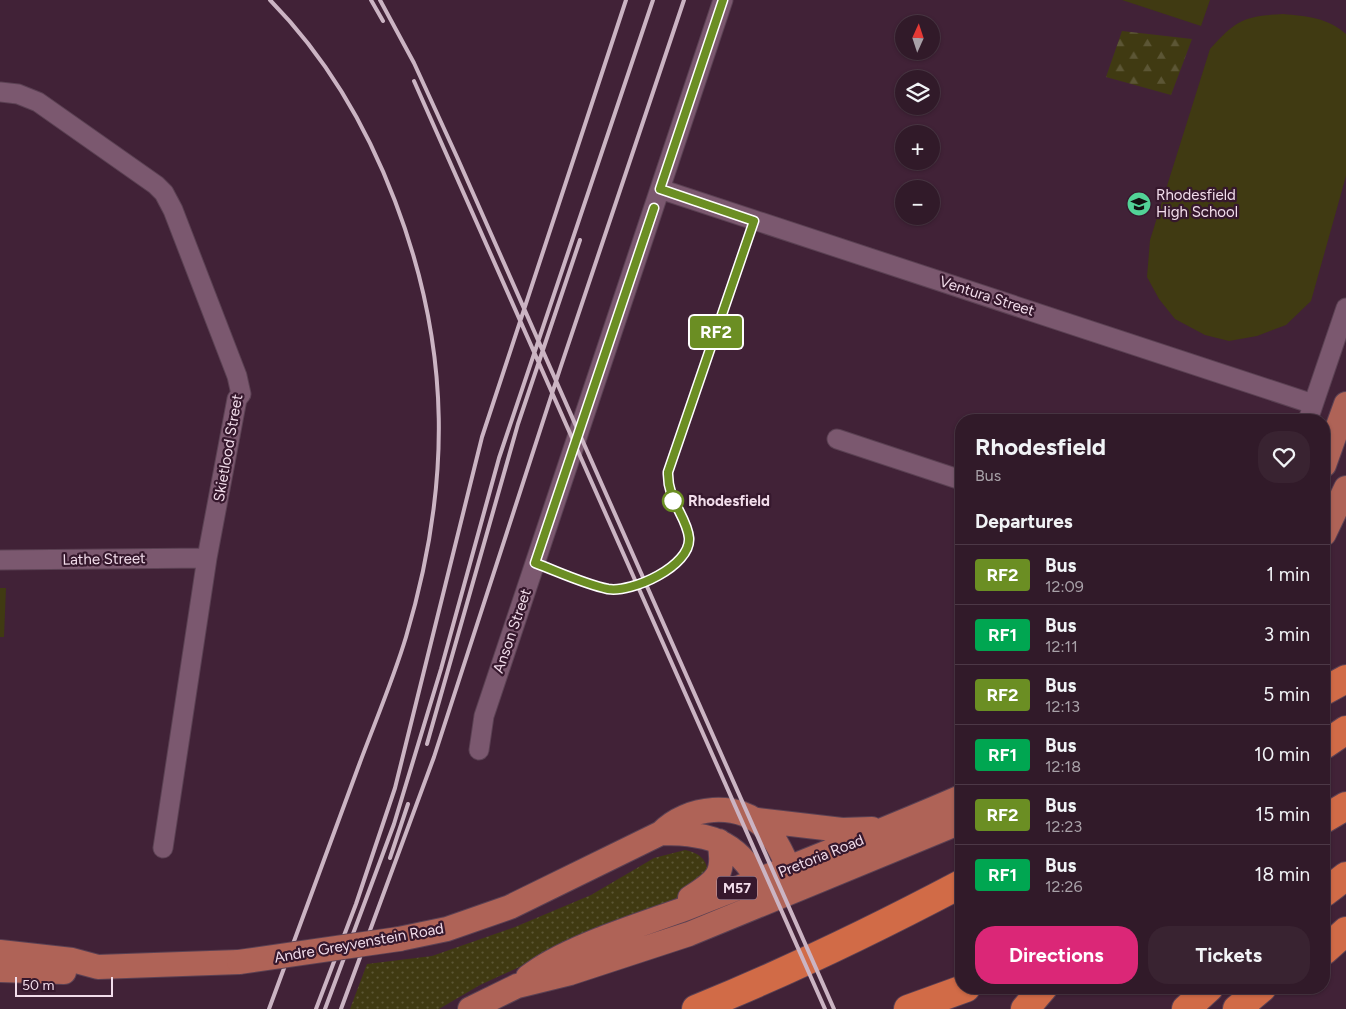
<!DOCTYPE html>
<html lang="en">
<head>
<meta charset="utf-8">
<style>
  :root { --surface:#311a29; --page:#392331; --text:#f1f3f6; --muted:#a8a1a8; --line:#4c3846; --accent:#db2777 }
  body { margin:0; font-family:Figtree,sans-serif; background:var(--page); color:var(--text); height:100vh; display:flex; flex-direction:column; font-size:19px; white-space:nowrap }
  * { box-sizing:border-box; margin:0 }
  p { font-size:16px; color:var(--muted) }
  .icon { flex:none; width:28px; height:28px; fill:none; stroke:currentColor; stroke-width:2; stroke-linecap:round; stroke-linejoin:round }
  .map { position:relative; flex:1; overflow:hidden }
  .details { position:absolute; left:955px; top:414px; width:375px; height:580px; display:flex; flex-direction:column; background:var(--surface); border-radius:20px; box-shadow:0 1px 4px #0004,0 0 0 1px var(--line) }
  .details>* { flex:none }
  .badge { padding:0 10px; border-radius:4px; font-size:18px; line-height:32px }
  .needle { width:32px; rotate:3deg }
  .tools { position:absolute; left:895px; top:15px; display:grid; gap:10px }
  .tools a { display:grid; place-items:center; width:45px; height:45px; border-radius:50%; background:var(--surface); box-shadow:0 1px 4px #0004,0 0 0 1px var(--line); font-size:25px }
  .scale { position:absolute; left:15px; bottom:12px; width:98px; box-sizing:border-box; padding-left:5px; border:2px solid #f2ddeb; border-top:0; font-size:14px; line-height:18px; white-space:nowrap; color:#f2ddeb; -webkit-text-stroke:4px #36182d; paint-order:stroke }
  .map>.badge { position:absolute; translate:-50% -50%; box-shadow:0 0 0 2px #fff }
  h2 { padding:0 20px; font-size:19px; line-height:45px }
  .round { display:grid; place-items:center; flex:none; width:52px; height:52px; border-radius:20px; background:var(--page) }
  .headline { display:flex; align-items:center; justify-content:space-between; height:85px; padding:0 20px }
  h1 { font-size:24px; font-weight:700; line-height:38px }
  .cta { display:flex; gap:10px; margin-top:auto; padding:10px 20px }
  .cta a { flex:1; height:58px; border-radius:20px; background:var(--accent); color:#fff; font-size:20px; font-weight:700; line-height:58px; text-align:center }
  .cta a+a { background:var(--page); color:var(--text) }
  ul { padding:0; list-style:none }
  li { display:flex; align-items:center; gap:15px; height:60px; padding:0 20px; border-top:1px solid var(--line) }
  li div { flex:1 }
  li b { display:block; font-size:19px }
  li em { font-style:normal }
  li .badge { min-width:55px; font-weight:700; text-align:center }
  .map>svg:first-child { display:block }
  .forest { fill:url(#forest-firs) }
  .park { fill:url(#park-dots) }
  .garden { fill:#403a12 }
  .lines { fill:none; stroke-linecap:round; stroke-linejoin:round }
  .minor-casing { stroke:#5b4153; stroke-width:21 }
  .major-casing { stroke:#5b4153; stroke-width:26 }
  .highway-casing { stroke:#5b4153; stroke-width:30 }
  .minor { stroke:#7b586f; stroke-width:19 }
  .major { stroke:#af6357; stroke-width:24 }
  .highway { stroke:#d16b47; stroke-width:28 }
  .rail { stroke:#cbb4c3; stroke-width:4 }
  .major-bridge-casing { stroke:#5b4153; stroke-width:26; stroke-linecap:butt }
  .major-bridge { stroke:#af6357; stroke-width:24 }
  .line-casing { stroke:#fff; stroke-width:11 }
  .line { stroke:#6b8e23; stroke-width:8 }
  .stop-dot { fill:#fff; stroke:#6b8e23; stroke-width:2.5 }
  .labels { text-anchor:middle; stroke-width:4.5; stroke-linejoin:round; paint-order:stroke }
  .shield { fill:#36182d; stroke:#baa2b2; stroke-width:1 }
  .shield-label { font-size:14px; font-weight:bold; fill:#f2ddeb }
  .poi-label { font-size:15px; fill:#f2ddeb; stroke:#36182d; text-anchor:start }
  .street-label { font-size:15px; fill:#f2ddeb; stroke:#36182d }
  .stop-label { font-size:15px; font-weight:bold; fill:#f2ddeb; stroke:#36182d; text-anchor:start }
</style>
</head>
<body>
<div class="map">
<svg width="1346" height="1009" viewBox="0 0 1346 1009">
  <defs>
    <pattern id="forest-firs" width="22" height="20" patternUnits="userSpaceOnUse" patternTransform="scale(1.25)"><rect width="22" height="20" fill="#403a12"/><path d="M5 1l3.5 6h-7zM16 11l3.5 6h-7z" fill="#5c5635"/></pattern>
    <pattern id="park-dots" width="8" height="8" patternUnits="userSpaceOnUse" patternTransform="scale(1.25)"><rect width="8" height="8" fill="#403a12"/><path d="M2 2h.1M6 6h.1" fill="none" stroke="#5c5635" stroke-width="1.8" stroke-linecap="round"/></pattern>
  </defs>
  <rect width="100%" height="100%" fill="#412237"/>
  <path class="forest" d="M1122,31L1192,39L1171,95L1106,77Z"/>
  <path class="park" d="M685,850C702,854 707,860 709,877L695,890L576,941L480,985L439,1009H350L367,964L432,956L515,927L591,895L654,858Z"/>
  <path class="garden" d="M1122,0H1210L1201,26Z
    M1283,14C1306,16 1329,18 1346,34V176L1311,301L1286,325L1257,336L1229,341L1205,335L1175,319L1159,299L1147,277L1150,240L1210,49C1236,20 1244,16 1283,14Z
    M0,588H6L4,637H0Z"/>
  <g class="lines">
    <defs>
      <path id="minor" d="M0,92L18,94L38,102L156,185L164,193L173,210L237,376L241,394L237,399L207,558L163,848
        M660,189L1313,404
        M1308,420L1346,308
        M837,439L961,480
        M0,560L207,558
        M479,750L484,716L723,0"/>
      <path id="major" d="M1324,465L1346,404
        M1324,534L1346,488
        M757,820L842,830L872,829
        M661,833C716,833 739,843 766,893
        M690,898C717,881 726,874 719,841
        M399,939L447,929L510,907L661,833C687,806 739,800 766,829C780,844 787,866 796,884
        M0,952L72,960L98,967L239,962
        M0,970L64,972
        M528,977C566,947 641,925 687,908C779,872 871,836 961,797
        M470,1009L517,986L570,973L689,934L961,822"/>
      <path id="highway" d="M1324,691L1346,679
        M1324,745L1346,730
        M1324,819L1346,806
        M1324,893L1346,876
        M1324,951L1346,931
        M696,1009C787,972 874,930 961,884
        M908,1009L966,988
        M1025,1009L1043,988
        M1186,1009L1209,988
        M1237,1009L1262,988"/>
    </defs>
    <use href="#minor" class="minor-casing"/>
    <use href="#major" class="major-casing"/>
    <use href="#highway" class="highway-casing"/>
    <use href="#minor" class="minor"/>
    <use href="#major" class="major"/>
    <use href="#highway" class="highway"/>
    <path class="rail" d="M371,0L383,21
      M380,0L414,63L457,157L834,1009
      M414,81L825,1009
      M427,744L518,424L580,240
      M390,858L408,804
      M269,1009C299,928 329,846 359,765C375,722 393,680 406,637C451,486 452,350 395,201C367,127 326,57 270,0
      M316,1009L356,904L395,788L482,437L626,0
      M325,1009L394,824L441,669L499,458L653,0
      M341,1009L434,757L560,369L684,0"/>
    <defs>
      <path id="major-bridge" d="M239,962L399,939"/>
    </defs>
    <use href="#major-bridge" class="major-bridge-casing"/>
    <use href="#major-bridge" class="major-bridge"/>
  </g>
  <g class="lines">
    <defs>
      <path id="line" d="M654,208L535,563C559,572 584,584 608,589C632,593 691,566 689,538C687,516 667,501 668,472L754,221L660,189L723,0"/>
    </defs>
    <use href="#line" class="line-casing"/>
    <use href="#line" class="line"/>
  </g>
  <defs>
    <symbol id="school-disc" viewBox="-11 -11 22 22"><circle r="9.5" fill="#52d397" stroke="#36182d"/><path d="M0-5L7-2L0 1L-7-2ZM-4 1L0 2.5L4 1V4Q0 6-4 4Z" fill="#111"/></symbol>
  </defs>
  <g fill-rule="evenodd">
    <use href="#school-disc" x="1125" y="190" width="28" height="28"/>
  </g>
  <circle class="stop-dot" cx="673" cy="501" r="10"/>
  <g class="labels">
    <rect class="shield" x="717" y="876.5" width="40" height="23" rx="4"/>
    <g class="shield-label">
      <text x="737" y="893">M57</text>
    </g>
    <g class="poi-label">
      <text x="1156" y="200">Rhodesfield<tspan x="1156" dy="17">High School</tspan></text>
    </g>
    <g class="street-label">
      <text transform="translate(987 296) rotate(18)" y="5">Ventura Street</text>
      <text transform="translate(228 448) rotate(-80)" y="5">Skietlood Street</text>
      <text transform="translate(104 559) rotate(-1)" y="5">Lathe Street</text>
      <text transform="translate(512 631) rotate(-71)" y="5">Anson Street</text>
      <text transform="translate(821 856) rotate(-22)" y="5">Pretoria Road</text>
      <text transform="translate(359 943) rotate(-10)" y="5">Andre Greyvenstein Road</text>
    </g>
    <g class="stop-label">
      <text x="688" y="506">Rhodesfield</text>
    </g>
  </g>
</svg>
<div class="tools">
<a><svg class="needle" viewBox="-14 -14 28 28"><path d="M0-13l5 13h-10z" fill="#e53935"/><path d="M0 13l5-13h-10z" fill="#a8a1a8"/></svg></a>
<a><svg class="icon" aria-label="layers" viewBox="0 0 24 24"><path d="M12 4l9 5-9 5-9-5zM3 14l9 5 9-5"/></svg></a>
<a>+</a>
<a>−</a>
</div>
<div class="scale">50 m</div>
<b class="badge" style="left:716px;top:332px;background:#6b8e23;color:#fff">RF2</b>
<section class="details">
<div class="headline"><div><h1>Rhodesfield</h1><p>Bus</p></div><a class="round"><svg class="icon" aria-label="heart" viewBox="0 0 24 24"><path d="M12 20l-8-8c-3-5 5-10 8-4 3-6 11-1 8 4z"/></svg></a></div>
<h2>Departures</h2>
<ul>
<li><span class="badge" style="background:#6b8e23;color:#fff">RF2</span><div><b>Bus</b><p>12:09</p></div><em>1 min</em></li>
<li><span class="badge" style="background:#00a651;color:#fff">RF1</span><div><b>Bus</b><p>12:11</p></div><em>3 min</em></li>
<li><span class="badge" style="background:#6b8e23;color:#fff">RF2</span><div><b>Bus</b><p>12:13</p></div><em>5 min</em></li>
<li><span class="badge" style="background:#00a651;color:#fff">RF1</span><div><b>Bus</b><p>12:18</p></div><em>10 min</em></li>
<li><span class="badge" style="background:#6b8e23;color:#fff">RF2</span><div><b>Bus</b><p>12:23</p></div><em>15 min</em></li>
<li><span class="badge" style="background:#00a651;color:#fff">RF1</span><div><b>Bus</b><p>12:26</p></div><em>18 min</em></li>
</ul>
<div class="cta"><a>Directions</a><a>Tickets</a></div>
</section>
</div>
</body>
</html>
